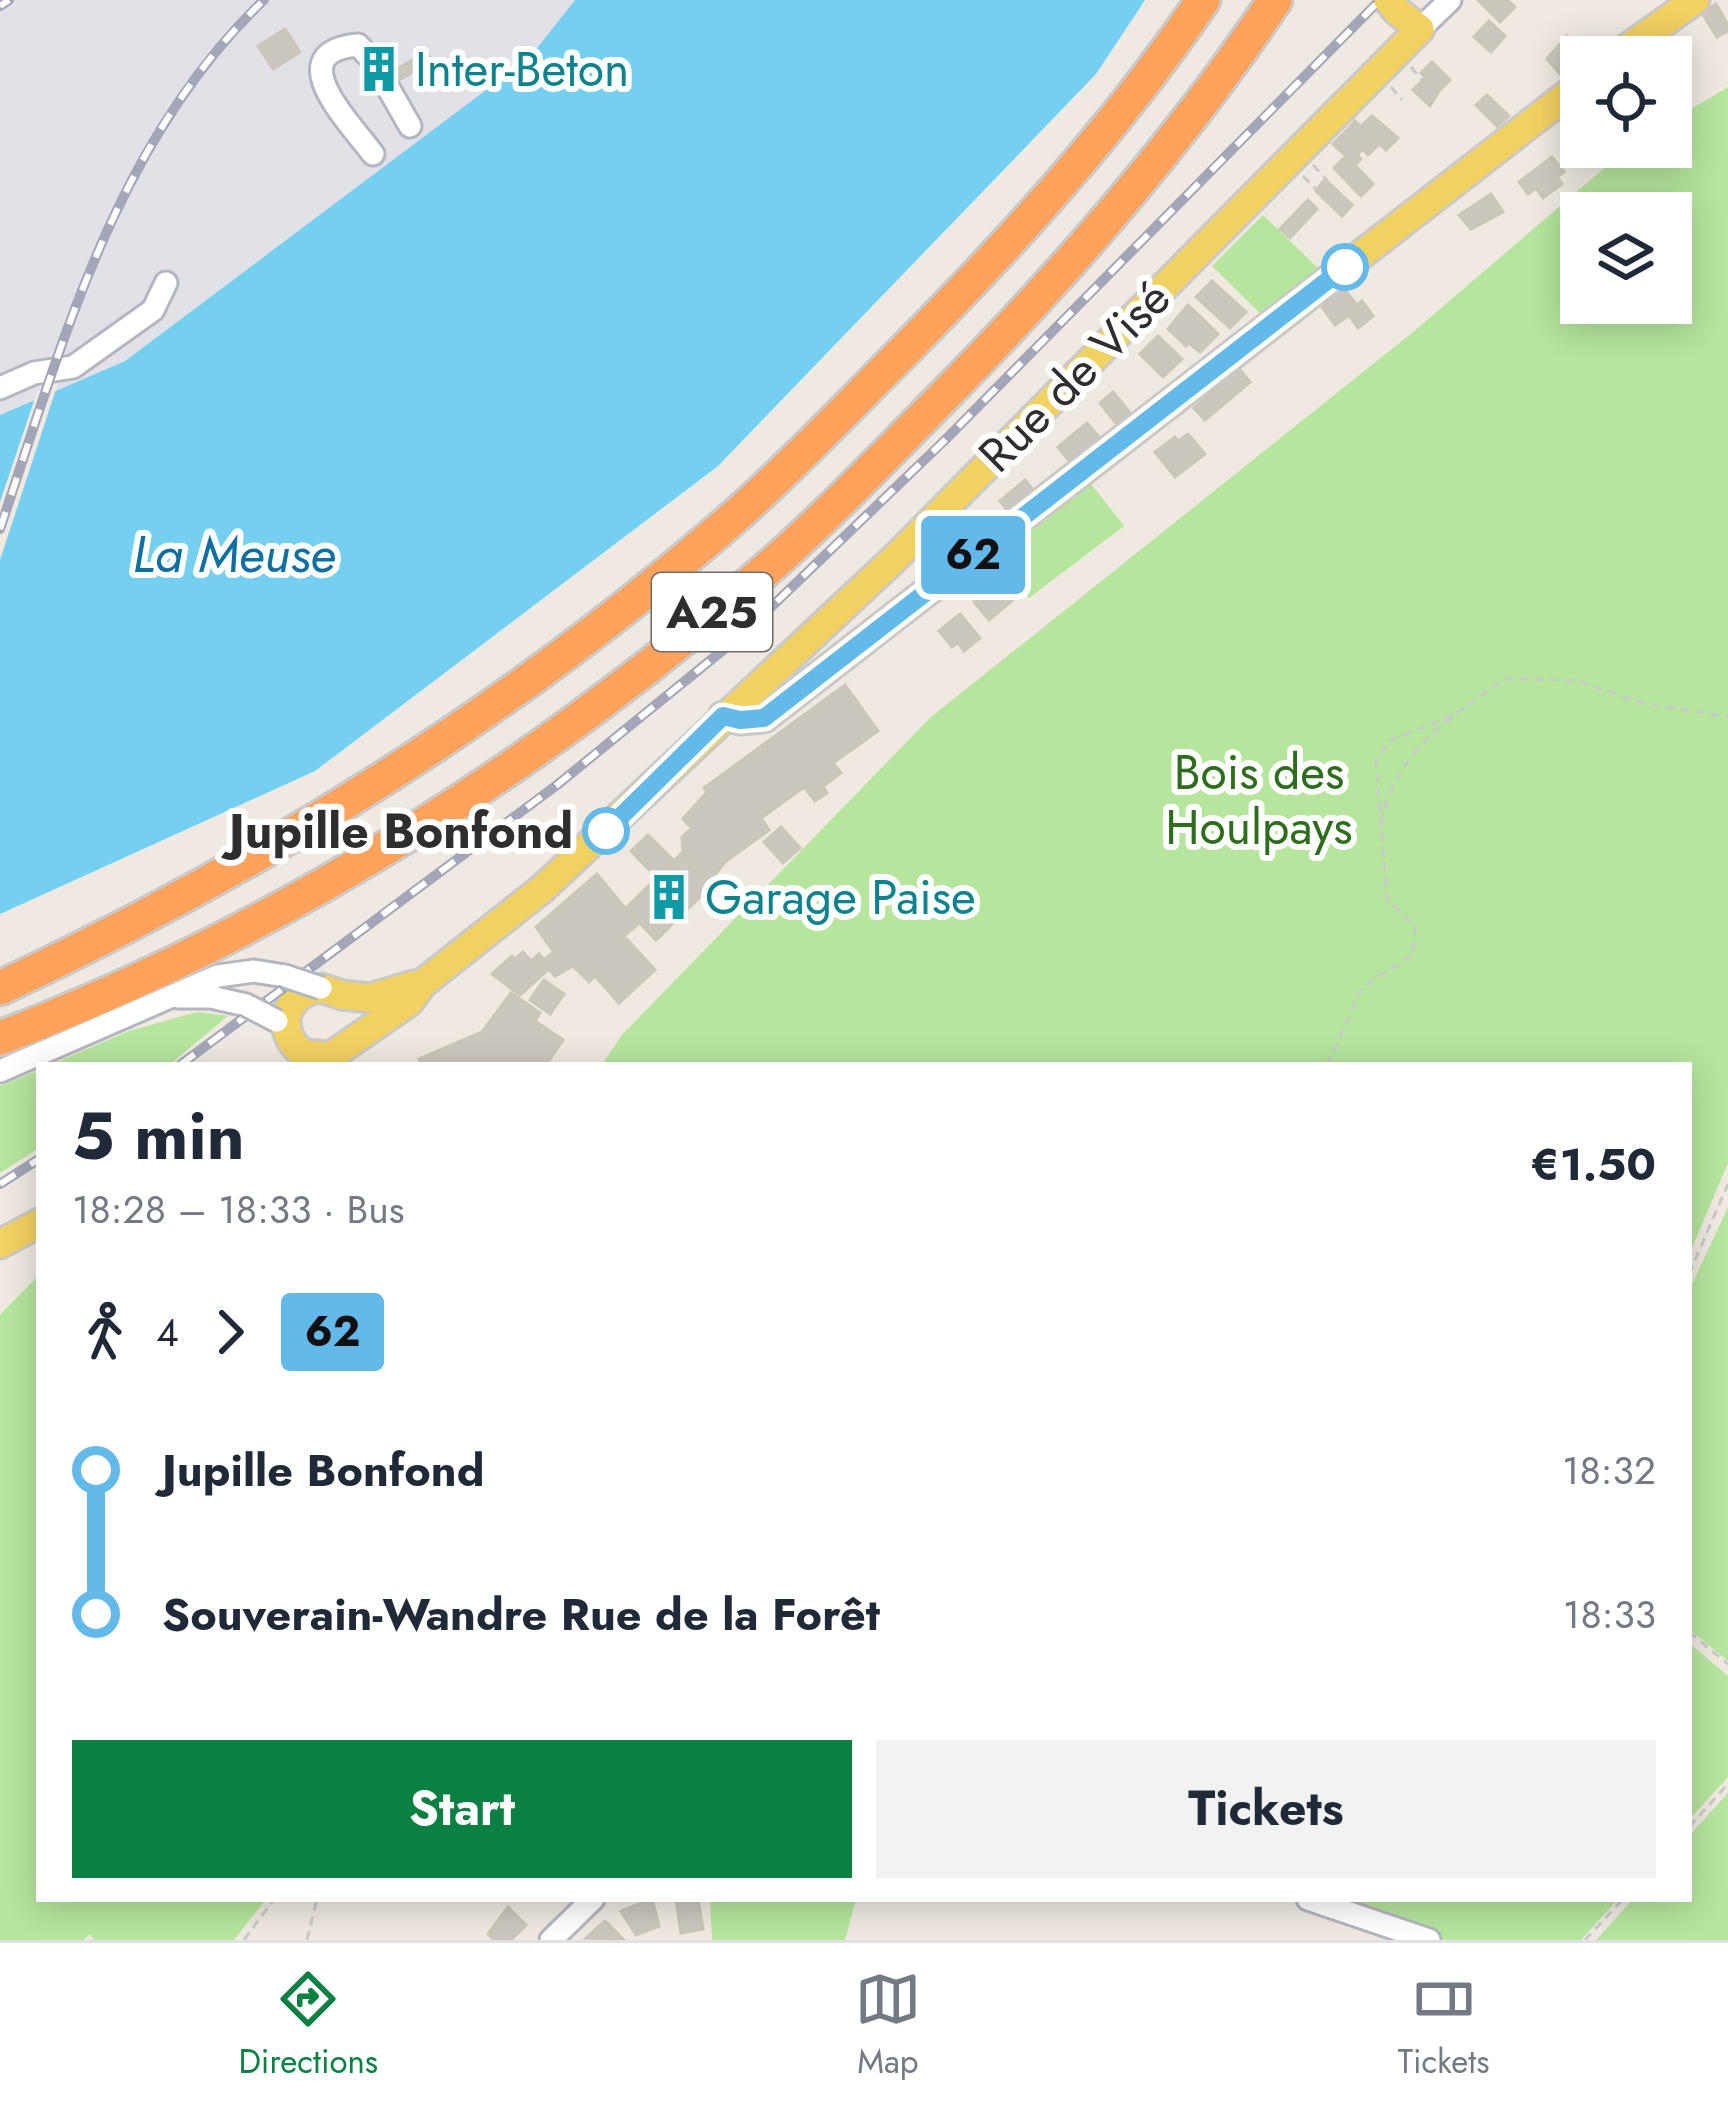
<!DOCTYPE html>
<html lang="en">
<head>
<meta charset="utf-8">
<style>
  :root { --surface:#fff; --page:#f2f2f3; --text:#1f2937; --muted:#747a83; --line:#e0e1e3; --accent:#0b8043 }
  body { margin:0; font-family:Jost,sans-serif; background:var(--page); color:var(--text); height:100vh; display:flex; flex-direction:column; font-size:45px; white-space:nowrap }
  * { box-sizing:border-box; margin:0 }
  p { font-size:39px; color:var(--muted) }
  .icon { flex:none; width:66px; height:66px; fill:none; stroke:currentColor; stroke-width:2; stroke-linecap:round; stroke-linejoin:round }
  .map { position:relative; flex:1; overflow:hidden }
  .drawer { position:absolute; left:36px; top:1062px; width:1656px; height:840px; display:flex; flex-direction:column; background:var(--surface); border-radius:0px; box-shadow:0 6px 30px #0003 }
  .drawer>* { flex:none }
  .badge { padding:0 24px; border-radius:9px; font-size:42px; line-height:78px }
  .buttons { position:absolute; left:1560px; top:36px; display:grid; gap:24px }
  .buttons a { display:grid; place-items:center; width:132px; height:132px; border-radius:0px; background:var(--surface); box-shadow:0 6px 30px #0003; font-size:60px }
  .map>.badge { position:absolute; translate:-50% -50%; box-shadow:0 0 0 6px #fff }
  .legs { display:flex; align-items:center; gap:18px; height:132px; padding:0 36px; font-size:39px }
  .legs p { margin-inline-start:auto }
  .head { display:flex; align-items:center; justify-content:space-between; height:204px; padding:0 36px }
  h1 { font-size:66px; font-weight:700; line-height:90px }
  .primary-button { display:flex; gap:24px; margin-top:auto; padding:24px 36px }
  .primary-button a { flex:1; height:138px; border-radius:0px; background:var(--accent); color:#fff; font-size:48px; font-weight:700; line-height:138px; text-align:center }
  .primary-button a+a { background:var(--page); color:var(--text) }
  ul { padding:0 36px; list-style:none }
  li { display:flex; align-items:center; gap:42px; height:144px; font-size:45px }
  li i { display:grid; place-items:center; width:18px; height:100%; margin:0 15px; background:currentColor }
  li i::after { content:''; width:30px; height:30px; margin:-15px; border:9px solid; border-radius:50%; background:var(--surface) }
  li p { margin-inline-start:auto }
  li:first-child i { background:linear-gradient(#0000 50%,currentColor 0) }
  li:last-child i { background:linear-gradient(currentColor 50%,#0000 0) }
  .tab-bar { display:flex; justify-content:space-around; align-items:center; height:168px; border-top:3px solid var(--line); background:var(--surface); font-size:33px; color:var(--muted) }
  .tab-bar a { display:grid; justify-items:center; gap:6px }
  .tab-bar .active { color:var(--accent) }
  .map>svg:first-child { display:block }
  .industrial { fill:#e3e1e8 }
  .green { fill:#b6e59e; fill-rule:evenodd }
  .water { fill:#75cff0 }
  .pier { fill:#efe9e1 }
  .building { fill:#cbc7bf; stroke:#cbc5ba; stroke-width:3 }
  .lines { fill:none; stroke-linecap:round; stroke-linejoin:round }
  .minor-casing { stroke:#b4b7c1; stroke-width:27 }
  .major-casing { stroke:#c9c9c9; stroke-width:33 }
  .highway-casing { stroke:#c9c9c9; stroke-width:39 }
  .path { stroke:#c9c9c9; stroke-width:3; stroke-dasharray:9 6; stroke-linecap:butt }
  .minor { stroke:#fff; stroke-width:21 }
  .major { stroke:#f2d163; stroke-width:27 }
  .highway { stroke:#ffa35c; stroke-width:33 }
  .rail-casing { stroke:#a3a6b8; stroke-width:10 }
  .rail { stroke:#fff; stroke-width:6; stroke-dasharray:18; stroke-linecap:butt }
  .minor-bridge-casing { stroke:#b4b7c1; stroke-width:27; stroke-linecap:butt }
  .major-bridge-casing { stroke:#c9c9c9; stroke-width:33; stroke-linecap:butt }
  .minor-bridge { stroke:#fff; stroke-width:21 }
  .major-bridge { stroke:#f2d163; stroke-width:27 }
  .line-1-casing { stroke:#fff; stroke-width:27 }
  .line-1 { stroke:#63b9e9; stroke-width:18 }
  .stop-1-dot { fill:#fff; stroke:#63b9e9; stroke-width:6 }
  .labels { text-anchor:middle; stroke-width:12; stroke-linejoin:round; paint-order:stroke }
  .shield { fill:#fff; stroke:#6d6d6d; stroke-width:3 }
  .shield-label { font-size:45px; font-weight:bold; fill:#2e2e2e }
  .culture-label { font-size:48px; fill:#0d838f; stroke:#fff; text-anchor:start }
  .street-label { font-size:48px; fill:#2e2e2e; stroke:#fff }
  .park-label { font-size:48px; fill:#2c6e1b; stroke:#fff }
  .stop-label { font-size:48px; font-weight:bold; fill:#2e2e2e; stroke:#fff; text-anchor:end }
  .water-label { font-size:51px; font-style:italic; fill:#0d6fa3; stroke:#fff }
</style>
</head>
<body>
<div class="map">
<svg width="1728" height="1940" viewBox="0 0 1728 1940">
  <rect width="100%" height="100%" fill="#efe9e1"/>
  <path class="industrial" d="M0,0H575L530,57L125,361L0,415Z"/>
  <path class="green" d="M1728,87V1163L1689,1255V1065H602L621,1036L931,717L1412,333L1629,147H1671V121ZM1581,213H1671V303H1581Z
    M1263,215L1321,271L1263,316L1212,266Z
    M1087,479L1124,526L1029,598L993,551Z
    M197,1012L228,1016L169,1065H50L129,1031Z
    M39,1070V1148L0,1173V1086Z
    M1728,1207V1661L1689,1629V1291Z
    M39,1275V1899H266L234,1940H94L90,1934L83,1940H0V1315Z
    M1689,1643L1728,1676V1777L1689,1820Z
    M1728,1793V1940H1596L1633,1899H1689V1836Z
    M710,1899H856L845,1940H712Z
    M1335,1899H1618L1581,1940H1446Z"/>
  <path class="water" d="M575,0H1145L1096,74L718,466L315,771L0,914V415L125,361L530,57Z"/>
  <path class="pier" d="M58,383L0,560V502L37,392Z"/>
  <path class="building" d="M1478,0H1507L1515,7L1500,22Z
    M1716,4L1728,25V31L1717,37L1702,13Z
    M1489,21L1505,36L1491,52L1474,37Z
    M285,29L300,52L273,69L258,46Z
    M1567,36L1583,57L1573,65L1570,62L1560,74L1547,59Z
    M426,52L432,61L397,81L392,72Z
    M1432,62L1450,80L1439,91L1421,73Z
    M1425,78L1439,91L1430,106L1413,90Z
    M1487,95L1509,116L1497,126L1476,105Z
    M1372,116L1398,138L1386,150L1361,126Z
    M1355,121L1379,144L1368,155L1345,132Z
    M1345,132L1362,149L1357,155L1361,159L1355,165L1333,144Z
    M1346,156L1373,184L1361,196L1334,168Z
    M1552,157L1564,172L1557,177L1562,184L1543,198L1536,188L1528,194L1519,182Z
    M1325,179L1352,205L1342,216L1316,191Z
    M1491,194L1503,212L1471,229L1459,215Z
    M1308,200L1317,209L1290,238L1280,229Z
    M1212,281L1246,312L1230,328L1196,297Z
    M1341,285L1357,305L1362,301L1373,316L1358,328L1349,315L1335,325L1322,307L1330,300L1326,295Z
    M1188,305L1218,334L1200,352L1188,343L1186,346L1168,329Z
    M1158,336L1182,359L1163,377L1140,354Z
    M1239,369L1250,382L1205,420L1194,408Z
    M1113,392L1132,415L1118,426L1100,403Z
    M1087,423L1099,437L1069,461L1058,447Z
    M1188,434L1205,454L1175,477L1155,452L1175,437L1178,441Z
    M1025,480L1034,491L1009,512L1000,501Z
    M999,582L1013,600L989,620L974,602Z
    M960,614L980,638L964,651L958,642L952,647L939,631Z
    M845,685L878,731L833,763L841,773L823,786L827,793L815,801L804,787L761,818L769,830L725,862L711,880L683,852L682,837L692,828L683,819L707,792L704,788Z
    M781,827L800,848L783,863L764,842Z
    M648,835L672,859L655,876L631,851Z
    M683,852L717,888L707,900L703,894L656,940L626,908Z
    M597,874L638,924L624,936L655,970L619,1003L595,976L589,982L573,966L555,976L549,969L520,995L492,974L512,956L515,959L523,952L531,961L539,954L544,960L554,952L536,927Z
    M544,980L564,994L550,1014L530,1000Z
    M511,993L540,1013L535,1021L563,1040L546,1065H422L419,1059L482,1032Z
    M652,1899L659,1926L636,1935L621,1911Z
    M676,1899H698L703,1929L681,1933Z
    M508,1907L526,1925L511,1940H494L488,1934Z
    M605,1921L624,1940L586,1938Z"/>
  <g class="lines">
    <defs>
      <path id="minor" d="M1420,29L1450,0
        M382,77L410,126
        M373,154C351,124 278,52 358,45L374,62
        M0,388L34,373L73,367L153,310L166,283
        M178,997H211L246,1005
        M0,1071L218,976L254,971L285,976
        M1308,1899L1429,1940
        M551,1940L593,1899"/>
      <path id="major" d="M1615,57L1695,0
        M723,716L740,720L764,718L1581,84
        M330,1056L304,1054C274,1032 283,993 321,988L342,995L370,998L413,985
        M318,1065L409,1002L423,983L543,888L894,559L1420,29L1397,11
        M0,1244L39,1223"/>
      <path id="highway" d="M0,988C267,863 518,707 740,512C796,462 849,406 902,353C1011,243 1116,128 1203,0
        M0,1038C284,930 547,761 776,561C832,511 885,456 938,402C1061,278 1177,146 1275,0"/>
    </defs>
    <use href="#minor" class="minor-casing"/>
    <use href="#major" class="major-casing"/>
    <use href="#highway" class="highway-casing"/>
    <path class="path" d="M1411,67L1422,80
      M1391,87L1402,100
      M1313,165L1327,180
      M1303,176L1316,189
      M1381,822C1396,750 1450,719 1505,678L1578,681L1640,702L1728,717
      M1327,1065L1363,986L1412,955L1415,927L1387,898L1376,761L1388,741L1454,715
      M1689,1274L1728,1184
      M1689,1632L1728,1664
      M1689,1827L1728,1784
      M244,1940L274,1899
      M307,1940L317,1899
      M1585,1940L1623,1899"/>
    <use href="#minor" class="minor"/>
    <use href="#major" class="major"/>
    <use href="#highway" class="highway"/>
    <defs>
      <path id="rail" d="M0,6L9,0
        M0,529C63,341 116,141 264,0
        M180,1065L557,785L744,633L944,441L1380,0
        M0,1184L39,1159"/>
    </defs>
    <use href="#rail" class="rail-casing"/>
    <use href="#rail" class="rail"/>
    <defs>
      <path id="minor-bridge" d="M285,976L321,988
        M246,1005L277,1021"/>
      <path id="major-bridge" d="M1388,0L1397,11"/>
    </defs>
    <use href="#minor-bridge" class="minor-bridge-casing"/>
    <use href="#major-bridge" class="major-bridge-casing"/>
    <use href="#minor-bridge" class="minor-bridge"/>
    <use href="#major-bridge" class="major-bridge"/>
  </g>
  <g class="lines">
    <defs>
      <path id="line-1" d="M606,831L723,716L740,720L764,718L1345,267"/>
    </defs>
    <use href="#line-1" class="line-1-casing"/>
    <use href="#line-1" class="line-1"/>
  </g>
  <defs>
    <symbol id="building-bare" viewBox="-9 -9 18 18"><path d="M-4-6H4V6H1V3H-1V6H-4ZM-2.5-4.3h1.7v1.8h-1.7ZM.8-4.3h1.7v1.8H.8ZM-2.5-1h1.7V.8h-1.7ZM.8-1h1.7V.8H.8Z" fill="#0f9aa8" stroke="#fff" stroke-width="2.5" paint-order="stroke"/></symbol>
  </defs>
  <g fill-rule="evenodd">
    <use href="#building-bare" x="346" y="36" width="66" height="66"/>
    <use href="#building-bare" x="636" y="864" width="66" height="66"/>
  </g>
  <g class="stop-1-dot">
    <circle cx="1345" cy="267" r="21"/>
    <circle cx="606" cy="831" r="21"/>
  </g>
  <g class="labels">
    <rect class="shield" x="652" y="573" width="120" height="78" rx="9"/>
    <g class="shield-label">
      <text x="712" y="628">A25</text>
    </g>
    <g class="culture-label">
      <text x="415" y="86">Inter-Beton</text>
      <text x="705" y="914">Garage Paise</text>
    </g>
    <g class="street-label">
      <text transform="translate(1074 376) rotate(-45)" y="17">Rue de Visé</text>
    </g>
    <g class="park-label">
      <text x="1259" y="789">Bois des<tspan x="1259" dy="55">Houlpays</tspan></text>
    </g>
    <g class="stop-label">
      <text x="573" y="848">Jupille Bonfond</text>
    </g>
    <g class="water-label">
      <text x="234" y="572">La Meuse</text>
    </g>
  </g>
</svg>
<div class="buttons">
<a><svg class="icon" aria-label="locate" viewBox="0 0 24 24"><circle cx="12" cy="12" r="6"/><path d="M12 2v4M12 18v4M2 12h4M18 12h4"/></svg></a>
<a><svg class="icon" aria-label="layers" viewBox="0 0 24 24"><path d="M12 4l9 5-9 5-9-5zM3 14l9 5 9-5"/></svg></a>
</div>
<b class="badge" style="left:973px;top:555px;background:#63b9e9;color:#111">62</b>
<section class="drawer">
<div class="head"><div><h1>5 min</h1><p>18:28 – 18:33 · Bus</p></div><b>€1.50</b></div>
<div class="legs"><svg class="icon" aria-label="walk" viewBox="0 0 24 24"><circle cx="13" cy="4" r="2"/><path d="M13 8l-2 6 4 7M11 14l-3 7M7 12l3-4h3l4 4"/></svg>4<svg class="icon" aria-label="forward" viewBox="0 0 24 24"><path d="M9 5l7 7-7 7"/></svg><b class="badge" style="background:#63b9e9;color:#111">62</b></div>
<ul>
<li><i style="color:#63b9e9"></i><b>Jupille Bonfond</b><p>18:32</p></li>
<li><i style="color:#63b9e9"></i><b>Souverain-Wandre Rue de la Forêt</b><p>18:33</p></li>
</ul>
<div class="primary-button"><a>Start</a><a>Tickets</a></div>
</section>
</div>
<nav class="tab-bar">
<a class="active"><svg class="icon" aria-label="directions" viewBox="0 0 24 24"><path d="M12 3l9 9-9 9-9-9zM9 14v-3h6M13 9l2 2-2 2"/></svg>Directions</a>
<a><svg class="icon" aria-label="map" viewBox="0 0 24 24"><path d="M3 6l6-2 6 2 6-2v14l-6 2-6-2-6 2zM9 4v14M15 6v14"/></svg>Map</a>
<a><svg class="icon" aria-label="tickets" viewBox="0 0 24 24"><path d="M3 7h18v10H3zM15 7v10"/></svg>Tickets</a>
</nav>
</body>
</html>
